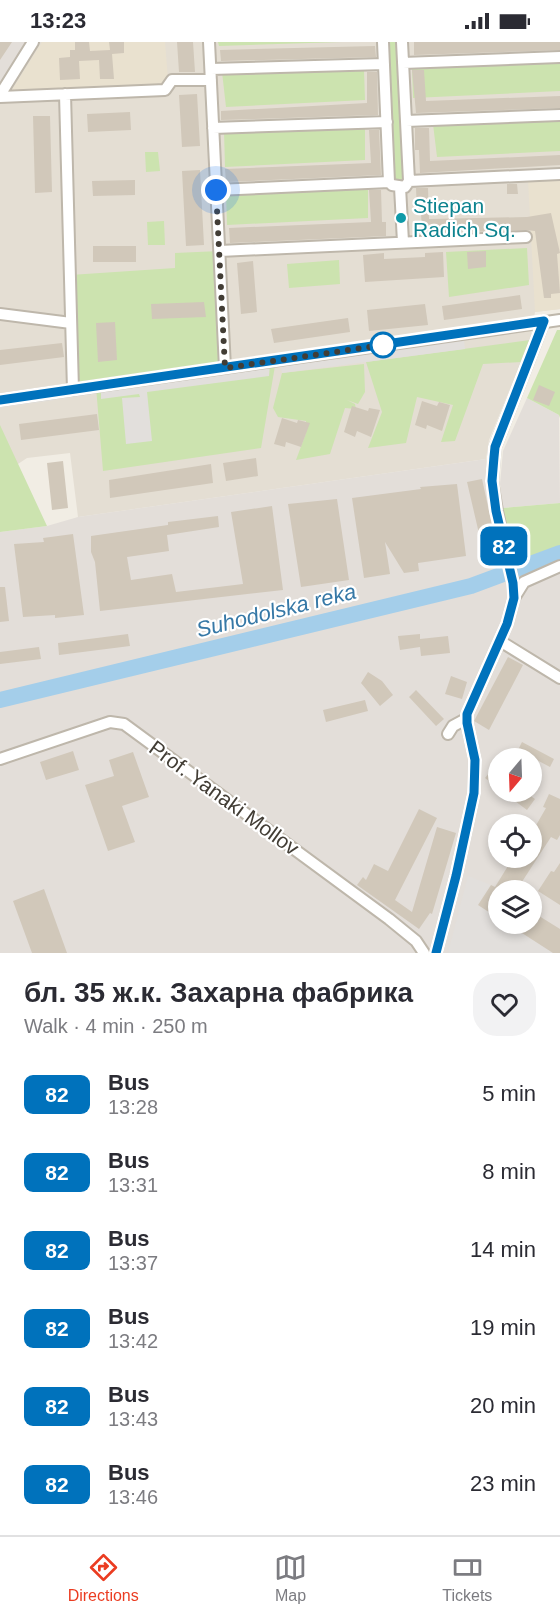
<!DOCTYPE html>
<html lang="en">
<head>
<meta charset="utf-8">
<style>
  :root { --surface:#fff; --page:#f2f2f3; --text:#2b2b33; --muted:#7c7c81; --line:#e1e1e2; --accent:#eb3c21 }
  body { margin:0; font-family:Arial,sans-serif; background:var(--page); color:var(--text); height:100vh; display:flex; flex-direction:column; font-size:22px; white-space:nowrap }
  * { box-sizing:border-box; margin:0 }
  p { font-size:20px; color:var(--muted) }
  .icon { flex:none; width:33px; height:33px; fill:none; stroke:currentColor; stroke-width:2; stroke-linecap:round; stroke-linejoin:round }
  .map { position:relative; height:911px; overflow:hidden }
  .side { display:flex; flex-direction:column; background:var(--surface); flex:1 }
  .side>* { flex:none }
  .badge { padding:0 12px; border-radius:9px; font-size:21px; line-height:39px }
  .needle { width:39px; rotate:199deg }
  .controls { position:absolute; left:488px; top:706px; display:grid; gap:12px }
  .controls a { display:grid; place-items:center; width:54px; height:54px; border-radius:50%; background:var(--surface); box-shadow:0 3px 9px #0003; font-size:30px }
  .you { position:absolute; width:30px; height:30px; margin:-15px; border:4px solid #fff; border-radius:50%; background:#1a73e8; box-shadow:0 0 0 9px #1a73e833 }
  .map>.badge { position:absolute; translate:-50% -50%; box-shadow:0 0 0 3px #fff }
  .round { display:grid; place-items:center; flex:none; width:63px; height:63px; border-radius:24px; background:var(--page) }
  .headline { display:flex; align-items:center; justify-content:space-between; height:102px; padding:0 24px }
  h1 { font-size:28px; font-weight:800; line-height:45px }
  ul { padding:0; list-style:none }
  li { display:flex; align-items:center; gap:18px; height:78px; padding:0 24px }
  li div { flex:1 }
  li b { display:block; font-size:22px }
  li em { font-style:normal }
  li .badge { min-width:66px; font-weight:700; text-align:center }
  .status { display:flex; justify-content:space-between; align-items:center; height:42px; padding:0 30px; background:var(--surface); direction:ltr }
  .status svg { height:16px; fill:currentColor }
  .dock { display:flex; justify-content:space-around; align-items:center; height:84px; border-top:2px solid var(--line); background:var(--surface); font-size:16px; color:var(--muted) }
  .dock a { display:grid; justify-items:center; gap:3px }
  .dock .selected { color:var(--accent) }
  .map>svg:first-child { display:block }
  .residential { fill:#e4ded3 }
  .industrial { fill:#e3ded9; fill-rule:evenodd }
  .education { fill:#e9e1cf }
  .green { fill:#cce3af }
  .parking { fill:#e2dfdc }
  .water { fill:#a4ceea }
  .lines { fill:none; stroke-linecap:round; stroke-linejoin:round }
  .river { stroke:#a4ceea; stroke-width:16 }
  .building { fill:#d1c8ba }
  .minor-casing { stroke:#beb7ab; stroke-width:14 }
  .minor { stroke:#fff; stroke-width:10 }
  .line-casing { stroke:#fff; stroke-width:14 }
  .line { stroke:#0072bc; stroke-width:9 }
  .walk { stroke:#423d35; stroke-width:6; stroke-dasharray:0 10.8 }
  .culture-dot { fill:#0f9aa8; stroke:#fff; stroke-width:2 }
  .stop-dot { fill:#fff; stroke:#0072bc; stroke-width:3 }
  .labels { text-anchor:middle; stroke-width:4.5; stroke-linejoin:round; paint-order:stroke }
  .culture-label { font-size:21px; fill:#0d838f; stroke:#fff; text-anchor:start }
  .street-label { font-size:21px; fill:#423d35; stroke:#fff }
  .water-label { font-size:22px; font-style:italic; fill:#3678a6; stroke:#fff }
</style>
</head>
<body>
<div class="status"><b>13:23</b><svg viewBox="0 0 49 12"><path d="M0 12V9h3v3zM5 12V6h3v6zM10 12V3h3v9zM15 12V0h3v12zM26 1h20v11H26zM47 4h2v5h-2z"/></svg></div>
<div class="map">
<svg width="560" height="911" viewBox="0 0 560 911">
  <rect width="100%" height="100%" fill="#f1ede4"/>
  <path class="residential" d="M33,0H560V267L535,270L530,298L489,398L486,417L78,475L70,411L27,416L15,424L0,426V53Z"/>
  <path class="industrial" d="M0,0H33L0,53Z
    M527,356L559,373L560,461L503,466L500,442L503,409Z
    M486,417L488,441L506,542L520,539L519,533L560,518V911H0V490L47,484L78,475ZM498,717H531V750H498ZM498,783H531V816H498ZM498,849H531V882H498Z"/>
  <path class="education" d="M42,0H165L168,37L162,46L10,51Z
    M560,137V267L535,270L528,138Z"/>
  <path class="green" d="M218,0H342L219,4Z
    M383,0H402L409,138L391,139Z
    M560,18V49L413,56L412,24Z
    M364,28L365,58L226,65L222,30Z
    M560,77V109L437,115L433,82Z
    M365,86V118L225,125L224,89Z
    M145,110H158L160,129L146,130Z
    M368,144V176L227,183L226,150Z
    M164,179L165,203H148L147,180Z
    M527,206L529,243L449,255L446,210Z
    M220,209L225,325L276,318L261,406L103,429L96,345L73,348L70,233L175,226V211Z
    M339,218L340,242L289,246L287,222Z
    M557,288H560V376L559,373L527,356Z
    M530,298L522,320L483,322L455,399L441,400L453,363L417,355L406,401L368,406L382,370L366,320Z
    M364,322L365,350L358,362L347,358L355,362L356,367L345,366L330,412L296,418L306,391V379L278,375L273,366L282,331Z
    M0,383L47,484L0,490Z
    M560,461V504L516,521L515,518H513L503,466Z"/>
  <path class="parking" d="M464,298L465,307L282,331L281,323Z
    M270,322L269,334L147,350L152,399L126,402L122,356L140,355L139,352L101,357V346Z
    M95,345L96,352L0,366V359Z
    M468,834L491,843L479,863L498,876V882H508L553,911H448Z"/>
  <path class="water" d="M560,504V518L519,533L516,521Z"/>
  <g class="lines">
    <path class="river" d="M0,658L471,544L560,511"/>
  </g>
  <path class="building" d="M0,0H12L0,18Z
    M75,0H89L90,9L110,8L109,0H124V11L112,12L114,37H100L99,18L79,19L80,37L60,38L59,16L70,15V8H75Z
    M177,0H193L195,30H179Z
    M414,0H560V8L414,13Z
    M375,4L376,15L221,19L220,8Z
    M412,28H424L426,59L560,54V66L416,71Z
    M367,30H377L378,73L221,78V69L367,61Z
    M197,52L200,104L182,105L179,53Z
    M130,70L131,88L88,90L87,72Z
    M33,74H50L52,150L35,151Z
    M415,86H429L430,119L560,113V123L420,131L419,108H415Z
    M369,88H379L381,133L226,140L225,127L371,121Z
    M200,128L204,203L186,204L182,129Z
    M135,138V153L93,154L92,139Z
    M507,142H517L518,152H507Z
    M416,146H428L429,177L527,175L551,171L560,211L557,212L560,251L551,252V256H544L535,189L526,188L422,192L421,170H417Z
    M369,148H381L382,180H386V194L230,201L229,186L371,180Z
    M93,204H136V220H93Z
    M486,209V225L468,227L467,210Z
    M443,210L444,235L365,240L363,213L384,211V217L425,215V211Z
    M253,219L257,270L241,272L237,221Z
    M520,253L522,267L444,278L442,264Z
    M204,260L206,275L152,277L151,262Z
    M425,262L428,283L369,289L367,268Z
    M348,276L350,290L274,301L271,287Z
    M115,280L117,318L98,320L96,281Z
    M62,301L64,315L0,323V308Z
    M539,343L555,350L549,364L533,358Z
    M422,359L437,364L439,360L450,363L442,389L427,383L426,387L415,383Z
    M352,364L368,369L369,366L380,368L371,395L357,389L355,395L344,390Z
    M97,372L99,388L21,398L19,382Z
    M282,376L297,381L298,378L310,381L301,405L286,400L285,405L274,402Z
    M256,416L258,434L226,439L223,421Z
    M63,419L68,466L52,468L47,421Z
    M211,422L213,441L110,456L109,438Z
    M482,437L498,510L484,513L467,440Z
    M457,442L466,514L418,521L419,529L404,531L385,500L390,532L364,536L352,456L421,447L420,445Z
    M337,457L349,538L301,545L288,462Z
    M272,464L283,548L100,569L95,520L91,510V494L168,483V480L218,474L219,485L167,493L169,509L127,515L131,538L172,532L176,550L243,542L231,470Z
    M73,492L84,573L55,576V573L23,575L14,502L44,500L43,496Z
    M0,545H5L9,579L0,580Z
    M128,592L130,604L59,613L58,601Z
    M420,592V597L448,594L450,611L421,614L420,605L400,608L398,594Z
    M39,605L41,617L0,622V610Z
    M508,615L523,623L489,688L474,679Z
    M368,630L382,639L393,653L380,664L361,641Z
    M451,634L467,640L462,657L445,652Z
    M416,648L444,677L436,684L409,655Z
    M365,658L368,669L326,680L323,668Z
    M522,700L554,717L550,725L518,708Z
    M73,709L79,728L46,738L40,720Z
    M133,710L149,755L122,764L135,800L108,809L85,743L114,734L109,718Z
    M493,726L498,730V746L485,736Z
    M503,750H525L535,757L527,768Z
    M549,752L560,757V793L557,798L551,795L516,849H498V876L478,863L491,843L495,845L513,816H531V792L546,766L543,765Z
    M419,767L437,776L395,858L412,870L437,785L456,791L432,872L430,871L419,887L357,843L363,835L366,838L374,822L388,829Z
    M560,821V863L538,849L551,829L554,830Z
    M44,847L67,911H32L13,859Z
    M531,869L560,887V911H553L508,882H531Z"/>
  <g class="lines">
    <defs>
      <path id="minor" d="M209,0L225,326
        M383,0L389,140
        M402,0L409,139
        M403,21L560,15
        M211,27L384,22
        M65,52L73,348
        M0,53L33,0
        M0,55L165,48L172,38H211
        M406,79L560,73
        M213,86L387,80
        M400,145L403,200
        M216,148L389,140L392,143L405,145L409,139L560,132
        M220,209L526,195
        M0,272L71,281
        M0,358L560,278
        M514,556L524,540L560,524
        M500,599L560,636
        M448,692L453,684L466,677
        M0,717L110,680L124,682L389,877L416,899L424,911
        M436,911L456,834L474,751L475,718L467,681V672L507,582L514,556L513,541L497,469L492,439L494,415L495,405L544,279"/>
    </defs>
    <use href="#minor" class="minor-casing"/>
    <use href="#minor" class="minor"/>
  </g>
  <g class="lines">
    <defs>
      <path id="line" d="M0,358L544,279L495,405L494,415L492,439L496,469L513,541L514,556L507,582L467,672V681L475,718L474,751L456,834L436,911"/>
    </defs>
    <use href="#line" class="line-casing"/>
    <use href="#line" class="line"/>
    <path class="walk" d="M216,148L225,326L383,303"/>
  </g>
  <circle class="culture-dot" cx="401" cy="176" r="6"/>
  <circle class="stop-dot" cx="383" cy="303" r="12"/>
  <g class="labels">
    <g class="culture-label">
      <text x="413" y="171">Stiepan<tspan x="413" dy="24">Radich Sq.</tspan></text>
    </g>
    <g class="street-label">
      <text transform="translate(224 756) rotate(36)" y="7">Prof. Yanaki Mollov</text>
    </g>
    <g class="water-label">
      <text transform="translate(276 568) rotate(-14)" y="8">Suhodolska reka</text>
    </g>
  </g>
</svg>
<div class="controls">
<a><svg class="needle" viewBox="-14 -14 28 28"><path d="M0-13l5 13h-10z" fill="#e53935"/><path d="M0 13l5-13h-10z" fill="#7c7c81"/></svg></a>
<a><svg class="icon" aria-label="locate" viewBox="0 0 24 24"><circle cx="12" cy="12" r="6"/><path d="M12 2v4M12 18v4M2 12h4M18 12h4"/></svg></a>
<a><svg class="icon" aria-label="layers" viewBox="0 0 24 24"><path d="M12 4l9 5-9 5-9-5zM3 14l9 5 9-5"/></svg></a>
</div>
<div class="you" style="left:216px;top:148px"></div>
<b class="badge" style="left:504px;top:504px;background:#0072bc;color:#fff">82</b>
</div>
<section class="side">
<div class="headline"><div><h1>бл. 35 ж.к. Захарна фабрика</h1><p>Walk · 4 min · 250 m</p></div><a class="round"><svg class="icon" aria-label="heart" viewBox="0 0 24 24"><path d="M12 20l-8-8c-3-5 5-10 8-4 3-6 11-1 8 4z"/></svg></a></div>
<ul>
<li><span class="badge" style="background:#0072bc;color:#fff">82</span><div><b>Bus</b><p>13:28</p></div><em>5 min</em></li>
<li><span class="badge" style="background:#0072bc;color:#fff">82</span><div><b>Bus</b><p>13:31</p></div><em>8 min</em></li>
<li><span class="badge" style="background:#0072bc;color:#fff">82</span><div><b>Bus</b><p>13:37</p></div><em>14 min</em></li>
<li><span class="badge" style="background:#0072bc;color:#fff">82</span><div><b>Bus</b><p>13:42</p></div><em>19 min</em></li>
<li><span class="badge" style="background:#0072bc;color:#fff">82</span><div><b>Bus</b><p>13:43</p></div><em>20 min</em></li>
<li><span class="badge" style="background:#0072bc;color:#fff">82</span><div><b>Bus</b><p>13:46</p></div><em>23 min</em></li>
</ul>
</section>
<nav class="dock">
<a class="selected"><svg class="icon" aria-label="directions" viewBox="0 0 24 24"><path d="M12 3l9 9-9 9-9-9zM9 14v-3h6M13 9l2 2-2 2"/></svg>Directions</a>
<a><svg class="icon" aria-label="map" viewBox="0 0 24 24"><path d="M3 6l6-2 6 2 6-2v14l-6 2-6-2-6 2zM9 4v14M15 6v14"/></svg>Map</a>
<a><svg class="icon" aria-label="tickets" viewBox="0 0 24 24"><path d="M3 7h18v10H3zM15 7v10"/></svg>Tickets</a>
</nav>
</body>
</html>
